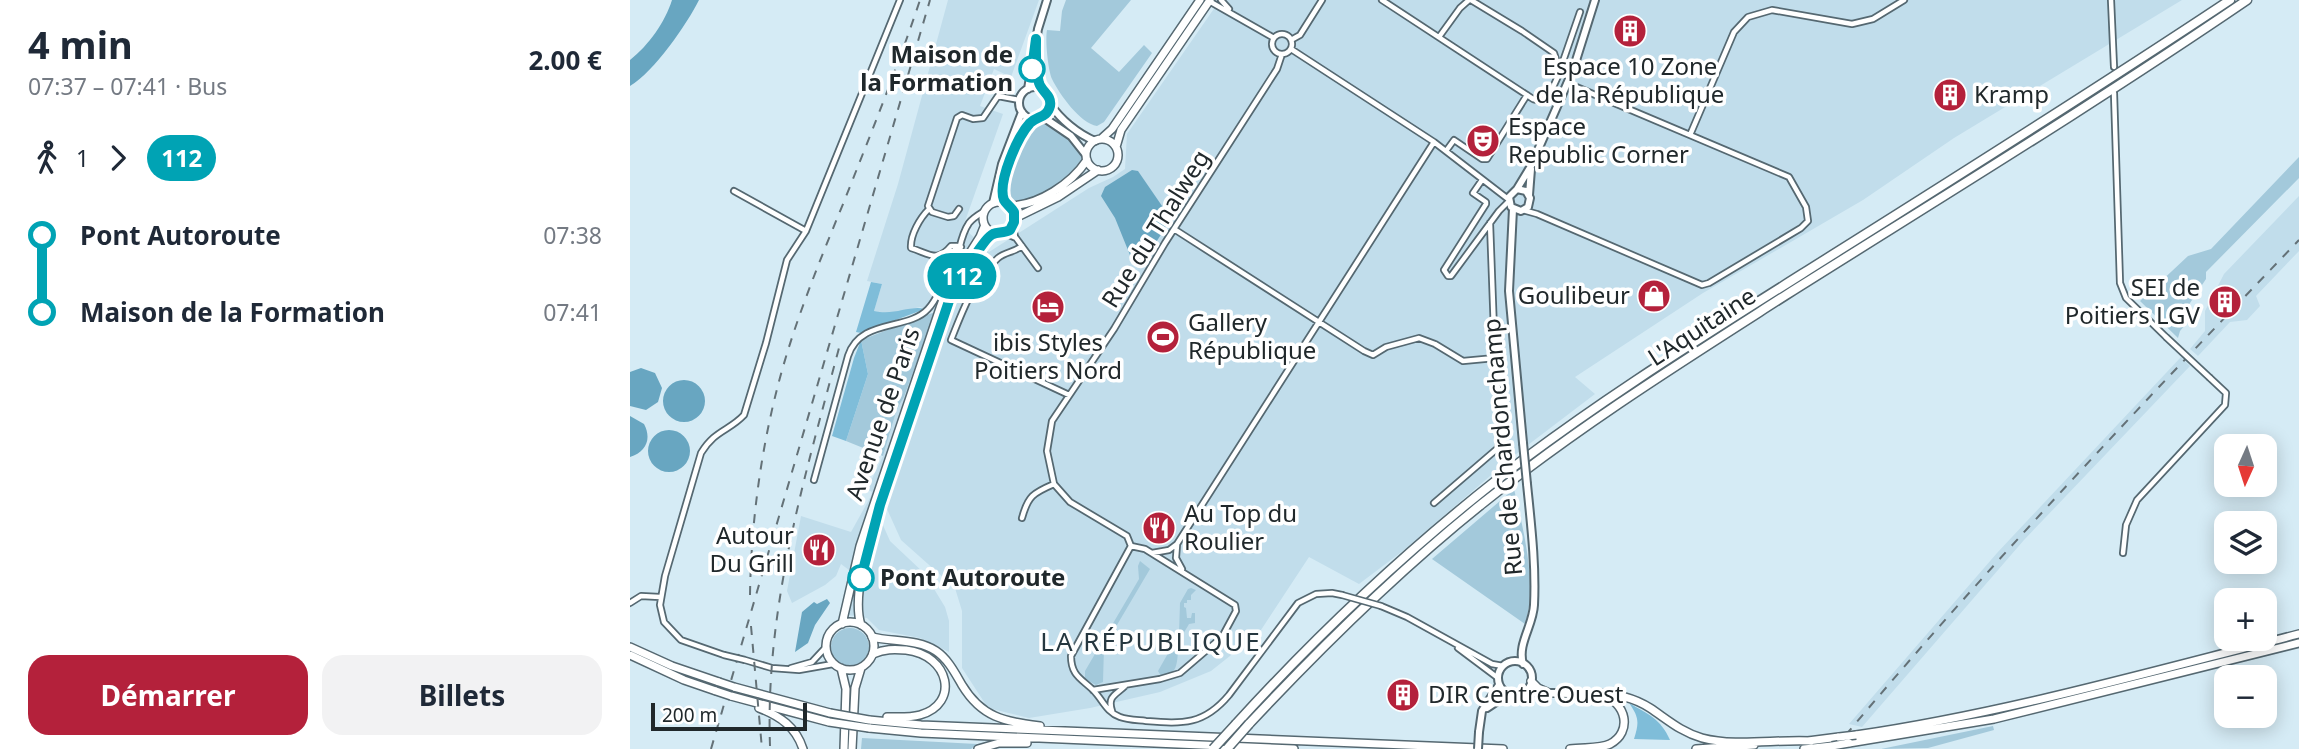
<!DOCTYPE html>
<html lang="fr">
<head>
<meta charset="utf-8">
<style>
  :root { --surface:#fff; --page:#f2f2f3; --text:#1f2937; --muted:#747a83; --accent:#b4213b }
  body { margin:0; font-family:"Noto Sans",sans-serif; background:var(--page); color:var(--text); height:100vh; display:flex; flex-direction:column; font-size:26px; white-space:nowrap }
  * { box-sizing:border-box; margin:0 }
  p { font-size:23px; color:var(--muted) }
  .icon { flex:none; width:38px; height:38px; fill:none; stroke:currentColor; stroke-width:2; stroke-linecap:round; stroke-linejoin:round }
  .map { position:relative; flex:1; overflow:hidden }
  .details { display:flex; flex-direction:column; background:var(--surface); width:630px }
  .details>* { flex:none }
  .badge { padding:0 14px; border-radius:23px; font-size:24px; line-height:46px }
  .needle { width:46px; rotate:183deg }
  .buttons { position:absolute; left:1584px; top:434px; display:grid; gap:14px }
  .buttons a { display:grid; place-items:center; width:63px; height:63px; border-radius:14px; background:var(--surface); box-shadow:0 4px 18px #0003; font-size:35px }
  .scale { position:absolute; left:21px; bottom:18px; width:156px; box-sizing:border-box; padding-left:7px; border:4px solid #20282b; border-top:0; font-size:19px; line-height:24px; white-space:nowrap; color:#20282b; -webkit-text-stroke:5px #fff; paint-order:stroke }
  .map>.badge { position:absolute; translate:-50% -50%; box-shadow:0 0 0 4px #fff }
  .legs { display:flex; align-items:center; gap:10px; height:77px; padding:0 28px; font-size:23px }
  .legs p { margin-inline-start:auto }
  .head { display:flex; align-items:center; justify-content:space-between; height:119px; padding:0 28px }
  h1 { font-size:38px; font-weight:700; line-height:52px }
  .action { display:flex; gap:14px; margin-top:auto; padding:14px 28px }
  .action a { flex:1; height:80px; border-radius:21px; background:var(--accent); color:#fff; font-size:28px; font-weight:700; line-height:80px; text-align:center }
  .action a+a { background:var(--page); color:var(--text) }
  ul { padding:0 28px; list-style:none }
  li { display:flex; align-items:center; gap:24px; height:77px; font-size:26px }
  li i { display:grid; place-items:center; width:10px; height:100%; margin:0 9px; background:currentColor }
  li i::after { content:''; width:18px; height:18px; margin:-9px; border:5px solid; border-radius:50%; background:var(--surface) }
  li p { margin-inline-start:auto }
  li:first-child i { background:linear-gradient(#0000 50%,currentColor 0) }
  li:last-child i { background:linear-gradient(currentColor 50%,#0000 0) }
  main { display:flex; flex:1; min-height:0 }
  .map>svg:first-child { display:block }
  .built { fill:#c1ddeb }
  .green { fill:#a3c9db }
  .forest { fill:#7fbdd9 }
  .water { fill:#68a6c1 }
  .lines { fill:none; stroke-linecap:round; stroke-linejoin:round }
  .minor-casing { stroke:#556871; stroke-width:8 }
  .secondary-casing { stroke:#556871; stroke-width:10 }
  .primary-casing { stroke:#556871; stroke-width:10 }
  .trunk-casing { stroke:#556871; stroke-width:10 }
  .motorway-casing { stroke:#556871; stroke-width:11 }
  .minor { stroke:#fff; stroke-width:4.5 }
  .secondary { stroke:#fff; stroke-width:6 }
  .primary { stroke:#fff; stroke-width:7 }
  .trunk { stroke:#fff; stroke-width:7 }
  .motorway { stroke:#fff; stroke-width:8 }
  .rail { stroke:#647177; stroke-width:2; stroke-dasharray:9 9; stroke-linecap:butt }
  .minor-bridge-casing { stroke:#556871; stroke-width:8; stroke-linecap:butt }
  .secondary-bridge-casing { stroke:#556871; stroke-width:10; stroke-linecap:butt }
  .trunk-bridge-casing { stroke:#556871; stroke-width:10; stroke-linecap:butt }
  .motorway-bridge-casing { stroke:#556871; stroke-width:11; stroke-linecap:butt }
  .minor-bridge { stroke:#fff; stroke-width:4.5 }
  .secondary-bridge { stroke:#fff; stroke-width:6 }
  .trunk-bridge { stroke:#fff; stroke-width:7 }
  .motorway-bridge { stroke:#fff; stroke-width:8 }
  .line-1-casing { stroke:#fff; stroke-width:16 }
  .line-1 { stroke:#00a3b4; stroke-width:10 }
  .stop-1-dot { fill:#fff; stroke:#00a3b4; stroke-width:3.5 }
  .labels { text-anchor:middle; stroke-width:7; stroke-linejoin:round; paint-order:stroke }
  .stop-label { font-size:24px; font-weight:bold; fill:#20282b; stroke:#fff; text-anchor:end }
  .poi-label { font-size:24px; fill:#20282b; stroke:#fff; text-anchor:start }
  .street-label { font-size:24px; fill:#20282b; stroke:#fff }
  .neighbourhood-label { font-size:26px; letter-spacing:2px; fill:#26373f; stroke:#fff }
</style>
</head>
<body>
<main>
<section class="details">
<div class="head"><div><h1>4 min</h1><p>07:37 – 07:41 · Bus</p></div><b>2.00 €</b></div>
<div class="legs"><svg class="icon" aria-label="walk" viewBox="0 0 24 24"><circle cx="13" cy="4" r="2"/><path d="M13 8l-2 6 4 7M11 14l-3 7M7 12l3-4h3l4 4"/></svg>1<svg class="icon" aria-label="forward" viewBox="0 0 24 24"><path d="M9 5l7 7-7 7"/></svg><b class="badge" style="background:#00a3b4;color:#fff">112</b></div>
<ul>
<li><i style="color:#00a3b4"></i><b>Pont Autoroute</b><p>07:38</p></li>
<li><i style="color:#00a3b4"></i><b>Maison de la Formation</b><p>07:41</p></li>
</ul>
<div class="action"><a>Démarrer</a><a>Billets</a></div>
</section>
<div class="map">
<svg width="1669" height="749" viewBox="0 0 1669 749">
  <rect width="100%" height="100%" fill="#d5ebf5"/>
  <path class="built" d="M318,0H409L381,77L364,69L350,106L373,114L333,227L359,252L459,188L483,177L495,169L497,134L590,0H1552L1324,138L1233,200L1073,293L945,377L965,394L881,458L774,550L729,584L679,557L629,633L581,671L530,692L460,708L399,718L358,708L332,668V611L325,588L271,540L257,509L252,523L260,541L295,574L315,607L319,621V652L290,638L249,630L237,618L211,614L219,570L211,564L206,576L195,585L162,603L157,591L171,516L221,532L241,496L242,492L237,489L253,456L267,409L274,397L305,312L290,307L257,314L244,311L252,284L237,281L268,184Z
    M1669,196V251L1626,296L1630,306L1617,320L1600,322L1568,356L1560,349L1575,331V311L1594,274Z
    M1551,357L1560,366L1394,540L1232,727L1219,724L1367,553Z"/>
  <path class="green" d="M436,0H501L461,48L489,72L514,45L522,53L474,122L467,126C450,123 430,95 422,79C418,70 415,40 417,30L430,31L432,11Z
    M408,121C425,120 442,140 452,152V164C440,176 387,221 376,194C378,169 386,137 408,121Z
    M1669,157V178L1576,272V279L1556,309L1555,325L1550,331L1548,338L1510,301L1558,256L1581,249Z
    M305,312L274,397L267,409L253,456L216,441L238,374L231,340Z
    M884,489C893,529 908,585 895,624L802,559Z
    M510,561L520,569L474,647L473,682L466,685L455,679V671L509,579L508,566Z
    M561,588L566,590L561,595V600H557V603H554V607L556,608L557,618H561L562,613H565V623L559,624C555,631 550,638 549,646C546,660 550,675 531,676L528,671L549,634L550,603L558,589Z
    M201 647a19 19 0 1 1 38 0a19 19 0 1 1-38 0Z
    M1363,726L1364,730L1298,748L1251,749Z
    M232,738L347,744L341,749H231Z"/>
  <path class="forest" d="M241,282L252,284L244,311C264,316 280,305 295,309L231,333L226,332Z
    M231,340L238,374L216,441L202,436L224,358Z
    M999,703C1018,714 1031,719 1040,740L1004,739C1010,721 1008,716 999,703Z"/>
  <path class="water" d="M42,0H69C57,24 24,72 0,86V60C19,45 35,22 42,0Z
    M502,170L508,171L541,219L514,261L508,265L502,260L485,218L471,196L475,187Z
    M11,368L25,373L32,388L28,402L16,410L0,406V372Z
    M33 401a21 21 0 1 1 42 0a21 21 0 1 1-42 0Z
    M0,416L14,424C22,439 16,452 0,457Z
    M18 451a21 21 0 1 1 42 0a21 21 0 1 1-42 0Z
    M197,599L200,603L185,625L178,643L165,652L172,612L184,602L187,604Z"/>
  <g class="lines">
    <defs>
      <path id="minor" d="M591,0L599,9
        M752,0L903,99L911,101L917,100L930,72L924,53L892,31L841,0
        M1481,0L1484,67
        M579,1L644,38
        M642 44a10 10 0 1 1 20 0a10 10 0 1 1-20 0Z
        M809,37L830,8L839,0
        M661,40L670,35L692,0
        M661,49L804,142L878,199
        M931,67L950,12
        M1484,93L1490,283L1496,298L1536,337
        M1060,135L1104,32L1118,17L1142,10L1222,24L1243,19L1274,0
        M816,151L824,140L852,159H857L897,95
        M852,180L843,193L856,202V204L814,270L818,276H821L869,211L878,202
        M299,209C290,218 280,235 281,248C300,254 307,263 321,246H327
        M329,209L324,216L318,217L302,212L298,206L327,118L332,115L343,119L353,118L368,96L389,100
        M893,210L907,214L1072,285L1079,283L1171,228L1178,221L1176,207L1159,177L937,83
        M383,226L385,237
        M544,229L734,351L743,355L756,347L789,338L805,344L833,361L865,358
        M176,231L270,0
        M375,233L386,238L408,268
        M392,246C385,252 375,252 368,258C344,279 332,312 321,340L439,395
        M327,273C326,259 331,235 339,223C343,218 348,215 353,212
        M184,480L218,356C230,318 278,331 298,309C312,294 316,268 325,249L328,246L331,247
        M804,503L868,448L872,431L865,358L860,223
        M392,518C398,496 403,493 424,484
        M547,545L546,558L552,569
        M501,546L497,536L440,502L424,484L417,451L422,421L484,329L535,243L647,69L652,54
        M501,546L441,656C441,676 452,679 463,690C473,700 476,712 490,717C498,720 508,720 516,721C553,724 574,725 599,695L668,603L686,594L702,593L712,595
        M522,553L539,550L547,544L804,142
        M1493,553L1496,525L1507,500L1595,405L1596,393L1580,378
        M0,603L11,596L30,597
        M751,606L777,617L862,664L873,666
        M828,648L868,678
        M94,655L51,640L34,622L30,605L35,576L71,453C85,430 99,431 114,415L136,343L157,260L176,231L104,191
        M115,660L142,668L169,670L203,664
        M161,668L182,662L196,647
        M463,690L530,679L550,673L592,637L606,611L605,605L515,549L501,546
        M482,711C477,696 486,695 495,686"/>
      <path id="secondary" d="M407,58L411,88
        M389 103a16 16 0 1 1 32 0a16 16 0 1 1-32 0Z
        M398,89L408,29L417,0
        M420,104C431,120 448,134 465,141
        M413,117L441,136L456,155
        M887,189L896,191L900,198L898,207L891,211L881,207L879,197L887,189L901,166L943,70L965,0
        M899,195L901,169
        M363,203L372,164L392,112
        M375,203C368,175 385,137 405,119
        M883,209L879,291L893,443
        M868 678a17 17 0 1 1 34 0a17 17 0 1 1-34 0Z
        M893,664C887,644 903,626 904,605C906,565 901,524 897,484
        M857,708L878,694
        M849,732L852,711L869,685"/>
      <path id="primary" d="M471,139L482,129L570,0
        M456 155a16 16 0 1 1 32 0a16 16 0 1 1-32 0Z
        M486,147L491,130L580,0
        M353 218a16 16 0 1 1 32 0a16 16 0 1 1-32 0Z
        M380,206C409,205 441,184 457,160
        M385,218L428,197L468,170
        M196 646a24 24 0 1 1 48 0a24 24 0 1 1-48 0Z
        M212,624L230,546L310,308L317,289L350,237L354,227
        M231,625C216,580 268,448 285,400C296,367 306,332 320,300C330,277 346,251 364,234
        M211,668L216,689L214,749
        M222,749L225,688L231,668"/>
      <path id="trunk" d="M242,637C263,642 288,639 306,651C318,659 325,673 332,685C352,718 374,721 410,726
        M0,647L42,666L89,682
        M243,654C255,649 263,649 276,650C320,655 330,704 290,715C279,718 268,717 257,717
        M0,655L54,680L86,691
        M901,681L908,688L917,692
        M104,687L200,713
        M894,692L954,694
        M953,694C977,692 1000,695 1020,708C1038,720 1051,732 1072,738C1106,747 1145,739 1181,741
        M101,696L199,722
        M129,708C150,716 166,727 173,749
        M239,720L291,725L873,749
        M239,728L291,733L664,749
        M1226,735C1376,713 1522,671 1669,634
        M1178,741L1209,737
        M1219,743L1364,719L1669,643
        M348,749L369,743H397
        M940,749C953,747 970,749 980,744C1003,732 996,702 973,696
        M1066,749L1124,745
        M1174,749L1202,746"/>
      <path id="motorway" d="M606,724C687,635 774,553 868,479C964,404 1069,339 1172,274C1315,184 1459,94 1600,0
        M619,724C693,645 769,570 853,503C949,426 1053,361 1156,295C1310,198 1466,103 1617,0"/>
    </defs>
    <use href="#minor" class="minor-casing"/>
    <use href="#secondary" class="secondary-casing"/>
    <use href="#primary" class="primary-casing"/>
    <use href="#trunk" class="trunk-casing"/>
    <use href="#motorway" class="motorway-casing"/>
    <use href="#minor" class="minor"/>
    <use href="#secondary" class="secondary"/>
    <use href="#primary" class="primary"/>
    <use href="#trunk" class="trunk"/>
    <use href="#motorway" class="motorway"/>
    <path class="rail" d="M120,595C121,526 130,456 147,389C163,326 188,265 213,204C240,136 267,69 290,0
      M121,626L132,749
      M140,746C135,609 174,479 209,348
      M81,749L300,0
      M1204,749C1352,572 1510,406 1669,240"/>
    <defs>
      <path id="minor-bridge" d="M1536,337L1580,378
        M712,595L751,606
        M94,655L115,660"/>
      <path id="secondary-bridge" d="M893,443L897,484
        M848,749L849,732"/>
      <path id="trunk-bridge" d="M89,682L104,687
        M86,691L101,696
        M200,713L239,720
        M199,722L239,728
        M1209,737L1226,735
        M1202,746L1219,743"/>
      <path id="motorway-bridge" d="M583,749L606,724
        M597,749L619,724"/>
    </defs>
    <use href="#minor-bridge" class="minor-bridge-casing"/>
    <use href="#secondary-bridge" class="secondary-bridge-casing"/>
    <use href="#trunk-bridge" class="trunk-bridge-casing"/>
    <use href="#motorway-bridge" class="motorway-bridge-casing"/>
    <use href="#minor-bridge" class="minor-bridge"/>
    <use href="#secondary-bridge" class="secondary-bridge"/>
    <use href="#trunk-bridge" class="trunk-bridge"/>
    <use href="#motorway-bridge" class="motorway-bridge"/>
  </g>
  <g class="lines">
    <defs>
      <path id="line-1" d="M231,578L250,505L319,301C325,289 352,239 363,234C368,232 374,233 380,230L384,222V212C381,207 376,204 374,200C367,182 388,136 400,123C407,116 417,118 420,106C422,95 412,92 409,83C405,69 406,53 406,39L402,69"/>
    </defs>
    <use href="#line-1" class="line-1-casing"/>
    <use href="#line-1" class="line-1"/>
  </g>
  <defs>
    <symbol id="building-disc" viewBox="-11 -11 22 22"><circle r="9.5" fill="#b4213b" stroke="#fff"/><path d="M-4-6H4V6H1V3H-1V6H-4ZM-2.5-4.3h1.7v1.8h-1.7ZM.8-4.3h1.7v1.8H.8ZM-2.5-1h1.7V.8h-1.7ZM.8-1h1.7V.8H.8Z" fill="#fff"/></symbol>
    <symbol id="theatre-disc" viewBox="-11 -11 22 22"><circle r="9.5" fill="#b4213b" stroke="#fff"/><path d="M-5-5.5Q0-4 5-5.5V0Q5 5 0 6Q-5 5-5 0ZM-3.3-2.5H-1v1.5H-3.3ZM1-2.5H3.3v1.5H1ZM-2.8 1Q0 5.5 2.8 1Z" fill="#fff"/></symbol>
    <symbol id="shop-disc" viewBox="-11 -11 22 22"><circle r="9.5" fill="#b4213b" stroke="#fff"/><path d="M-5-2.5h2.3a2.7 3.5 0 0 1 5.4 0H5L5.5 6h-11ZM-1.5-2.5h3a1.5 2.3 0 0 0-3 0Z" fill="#fff"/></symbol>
    <symbol id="hotel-disc" viewBox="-11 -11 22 22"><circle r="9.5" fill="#b4213b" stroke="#fff"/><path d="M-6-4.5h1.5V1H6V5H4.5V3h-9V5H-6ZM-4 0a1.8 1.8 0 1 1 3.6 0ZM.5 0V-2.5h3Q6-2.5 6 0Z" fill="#fff"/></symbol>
    <symbol id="stadium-disc" viewBox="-11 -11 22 22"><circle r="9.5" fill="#b4213b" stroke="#fff"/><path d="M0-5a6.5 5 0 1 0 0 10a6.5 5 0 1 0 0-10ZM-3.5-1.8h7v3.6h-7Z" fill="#fff"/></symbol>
    <symbol id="restaurant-disc" viewBox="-11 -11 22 22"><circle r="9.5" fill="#b4213b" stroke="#fff"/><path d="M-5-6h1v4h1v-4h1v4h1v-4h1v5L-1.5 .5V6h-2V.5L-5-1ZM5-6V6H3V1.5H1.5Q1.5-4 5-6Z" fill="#fff"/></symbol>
  </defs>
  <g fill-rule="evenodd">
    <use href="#building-disc" x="981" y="12" width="38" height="38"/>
    <use href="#building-disc" x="1301" y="76" width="38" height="38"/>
    <use href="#theatre-disc" x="834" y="122" width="38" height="38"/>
    <use href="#shop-disc" x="1005" y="277" width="38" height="38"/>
    <use href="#building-disc" x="1576" y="283" width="38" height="38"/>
    <use href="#hotel-disc" x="399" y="288" width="38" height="38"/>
    <use href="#stadium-disc" x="514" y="318" width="38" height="38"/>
    <use href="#restaurant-disc" x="510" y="509" width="38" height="38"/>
    <use href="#restaurant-disc" x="170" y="531" width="38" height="38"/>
    <use href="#building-disc" x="754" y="676" width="38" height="38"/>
  </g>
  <g class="stop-1-dot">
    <circle cx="402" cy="69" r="12"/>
    <circle cx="231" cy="578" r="12"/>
  </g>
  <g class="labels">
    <g class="stop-label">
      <text x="383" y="63">Maison de<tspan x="383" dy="28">la Formation</tspan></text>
      <text x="250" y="586" text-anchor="start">Pont Autoroute</text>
    </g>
    <g class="poi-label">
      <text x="1000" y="75" text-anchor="middle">Espace 10 Zone<tspan x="1000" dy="28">de la République</tspan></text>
      <text x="1344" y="103">Kramp</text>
      <text x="878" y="135">Espace<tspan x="878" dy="28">Republic Corner</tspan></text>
      <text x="1570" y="296" text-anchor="end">SEI de<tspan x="1570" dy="28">Poitiers LGV</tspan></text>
      <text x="1000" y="304" text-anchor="end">Goulibeur</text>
      <text x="558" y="331">Gallery<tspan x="558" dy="28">République</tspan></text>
      <text x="418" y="351" text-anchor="middle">ibis Styles<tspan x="418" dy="28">Poitiers Nord</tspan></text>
      <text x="554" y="522">Au Top du<tspan x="554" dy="28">Roulier</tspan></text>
      <text x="164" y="544" text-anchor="end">Autour<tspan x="164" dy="28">Du Grill</tspan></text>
      <text x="798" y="703">DIR Centre Ouest</text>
    </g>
    <g class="street-label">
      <text transform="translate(526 229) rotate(-58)" y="8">Rue du Thalweg</text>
      <text transform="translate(1072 327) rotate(-33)" y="8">L'Aquitaine</text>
      <text transform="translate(253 414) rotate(-71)" y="8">Avenue de Paris</text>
      <text transform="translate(873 447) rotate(-95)" y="8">Rue de Chardonchamp</text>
    </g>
    <g class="neighbourhood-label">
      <text x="521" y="651">LA RÉPUBLIQUE</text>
    </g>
  </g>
</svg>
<div class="buttons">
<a><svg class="needle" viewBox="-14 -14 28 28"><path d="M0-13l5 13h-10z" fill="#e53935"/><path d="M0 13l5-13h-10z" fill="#747a83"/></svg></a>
<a><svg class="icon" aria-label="layers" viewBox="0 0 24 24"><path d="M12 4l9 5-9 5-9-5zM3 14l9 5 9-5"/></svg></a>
<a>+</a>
<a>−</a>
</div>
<div class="scale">200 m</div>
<b class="badge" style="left:332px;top:276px;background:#00a3b4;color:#fff">112</b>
</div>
</main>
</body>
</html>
